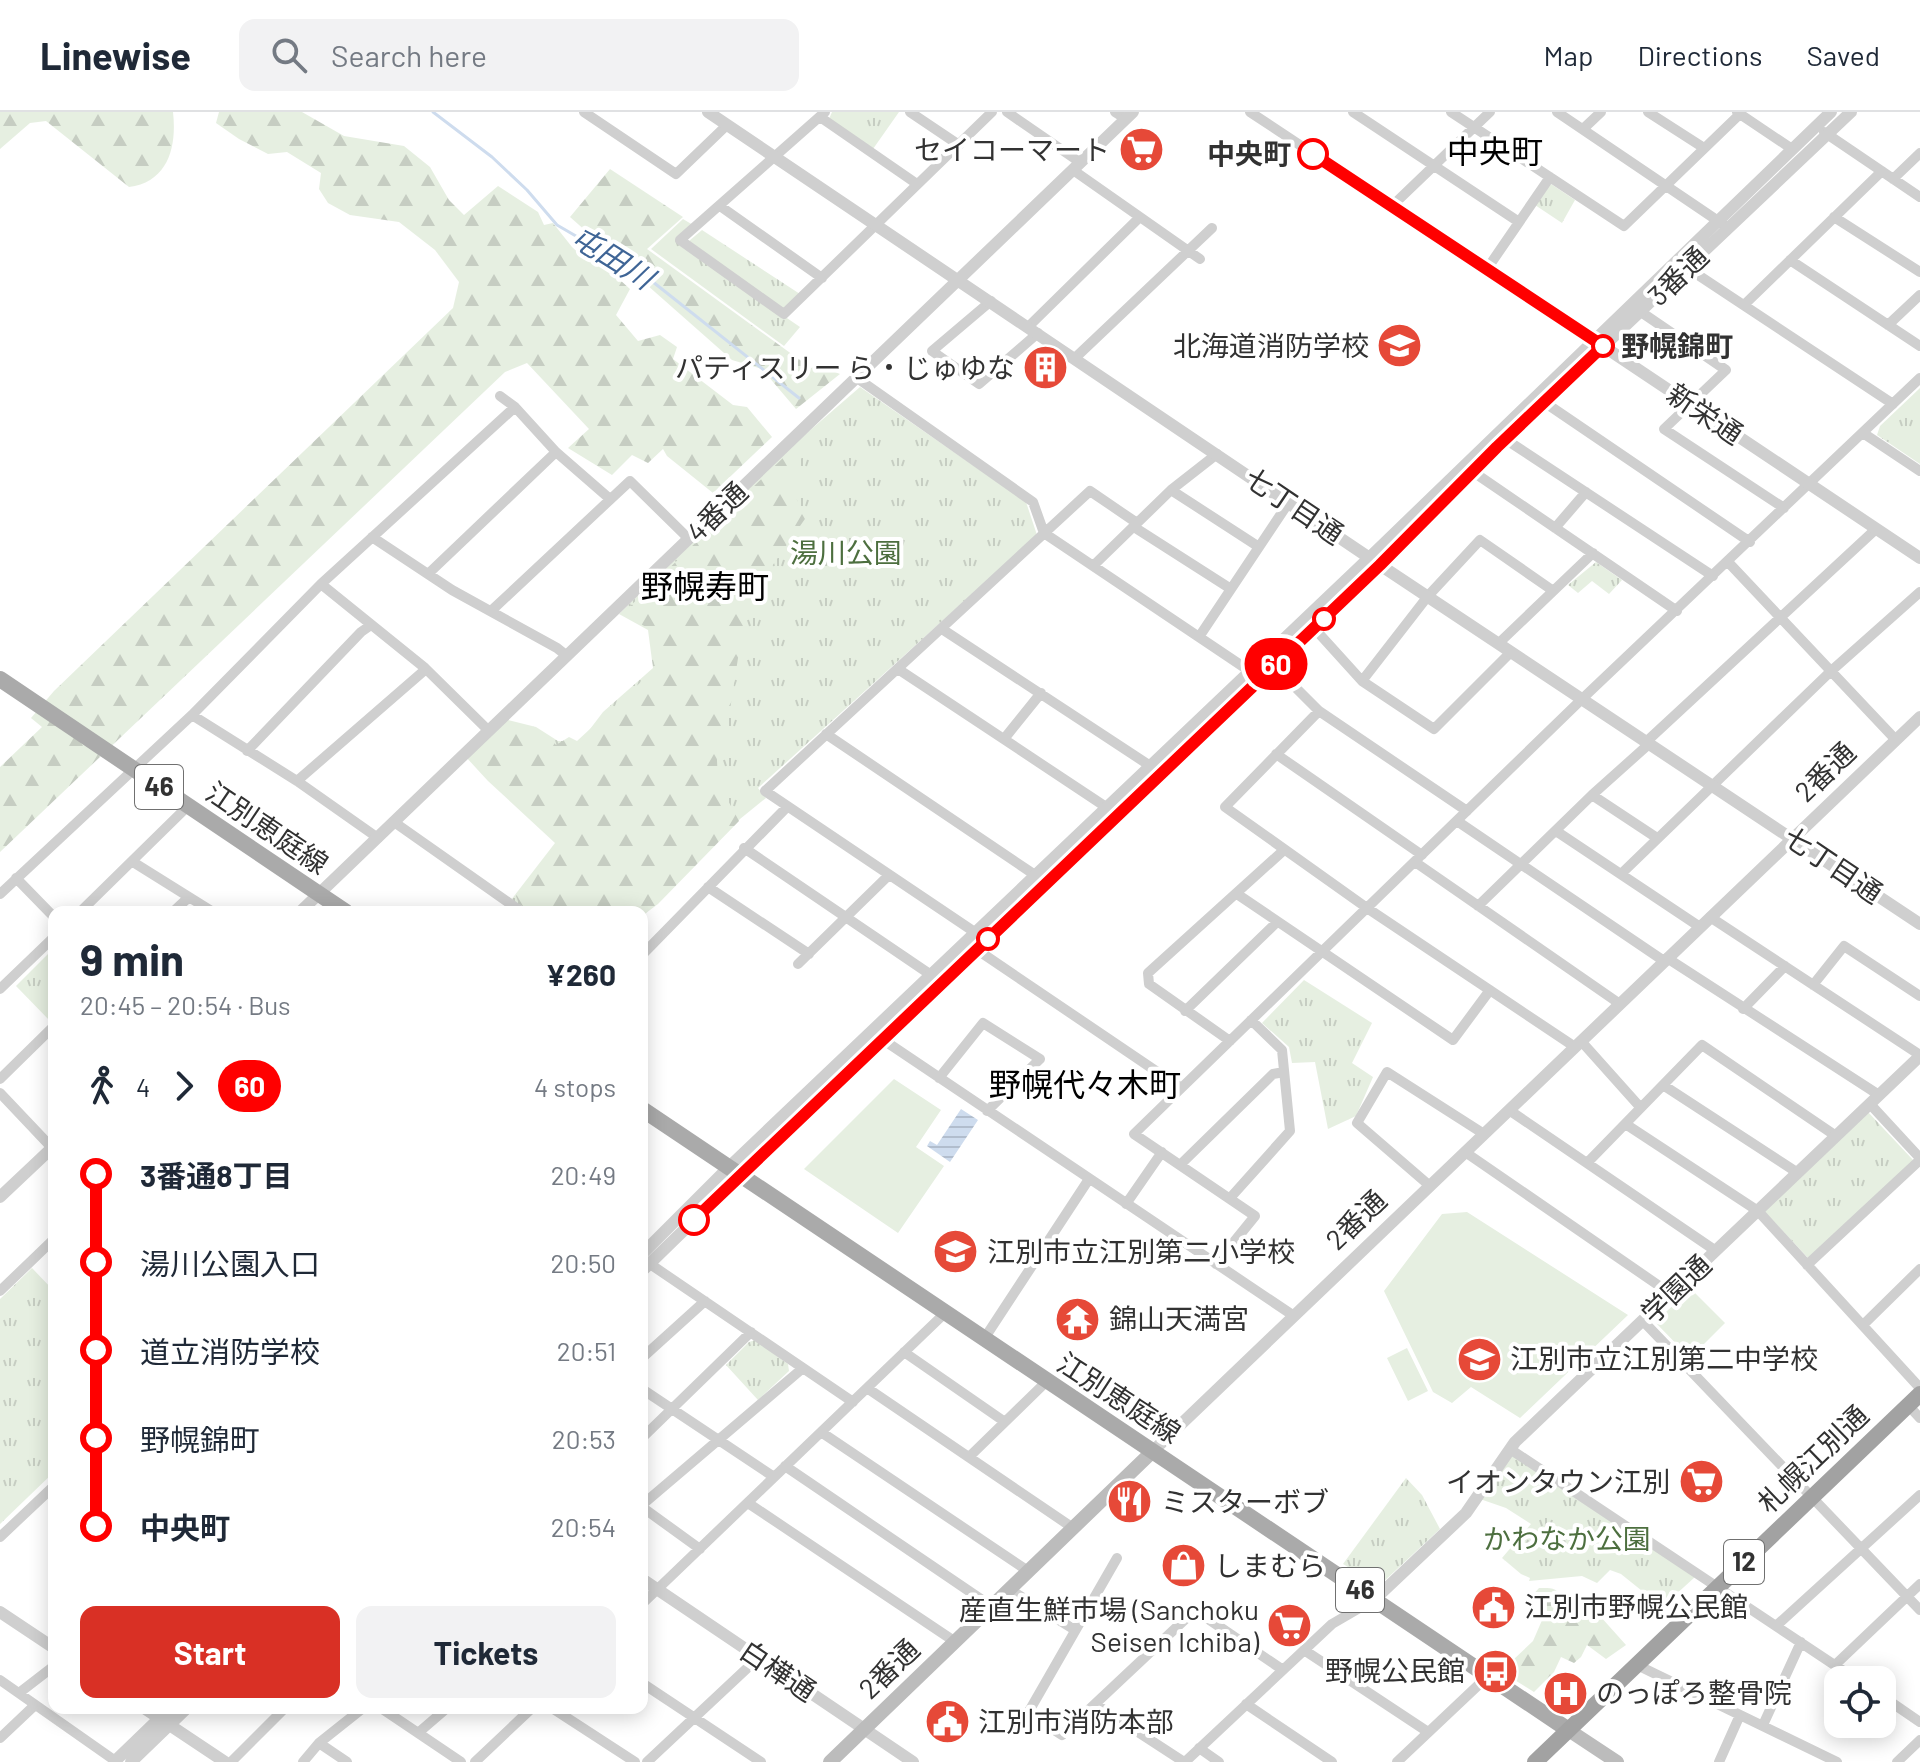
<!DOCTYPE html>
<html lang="en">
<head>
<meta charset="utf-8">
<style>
  :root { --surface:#fff; --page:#f2f2f3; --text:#1f2937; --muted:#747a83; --line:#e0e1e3; --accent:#d93025 }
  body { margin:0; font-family:Barlow,"Noto Sans JP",sans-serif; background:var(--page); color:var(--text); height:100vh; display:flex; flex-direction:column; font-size:30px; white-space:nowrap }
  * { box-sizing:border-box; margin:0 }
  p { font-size:26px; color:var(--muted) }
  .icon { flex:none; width:44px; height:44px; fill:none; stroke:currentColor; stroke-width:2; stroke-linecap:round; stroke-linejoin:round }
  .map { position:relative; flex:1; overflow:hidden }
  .side { position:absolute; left:48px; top:794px; width:600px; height:808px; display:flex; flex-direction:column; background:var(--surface); border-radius:16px; box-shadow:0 4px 20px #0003 }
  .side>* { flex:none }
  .badge { padding:0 16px; border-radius:26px; font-size:28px; line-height:52px }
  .fabs { position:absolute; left:1824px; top:1554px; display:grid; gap:16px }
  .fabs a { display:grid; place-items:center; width:72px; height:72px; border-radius:16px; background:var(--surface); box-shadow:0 4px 20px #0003; font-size:40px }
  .map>.badge { position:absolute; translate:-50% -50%; box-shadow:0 0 0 4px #fff }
  .legs { display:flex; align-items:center; gap:12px; height:88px; padding:0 32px; font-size:26px }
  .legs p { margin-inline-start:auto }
  .head { display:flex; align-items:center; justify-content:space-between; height:136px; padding:0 32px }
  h1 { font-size:44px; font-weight:700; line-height:60px }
  .button { display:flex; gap:16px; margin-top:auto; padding:16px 32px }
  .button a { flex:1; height:92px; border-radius:16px; background:var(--accent); color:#fff; font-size:32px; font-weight:700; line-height:92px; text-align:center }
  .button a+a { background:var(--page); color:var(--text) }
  ul { padding:0 32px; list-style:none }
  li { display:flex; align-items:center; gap:28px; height:88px; font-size:30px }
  li i { display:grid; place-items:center; width:12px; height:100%; margin:0 10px; background:currentColor }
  li i::after { content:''; width:20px; height:20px; margin:-10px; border:6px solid; border-radius:50%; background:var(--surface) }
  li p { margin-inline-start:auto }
  li:first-child i { background:linear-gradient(#0000 50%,currentColor 0) }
  li:last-child i { background:linear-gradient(currentColor 50%,#0000 0) }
  header { display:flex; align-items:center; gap:48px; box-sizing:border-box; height:112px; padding:0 40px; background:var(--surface); border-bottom:2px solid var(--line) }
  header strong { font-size:38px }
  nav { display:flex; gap:44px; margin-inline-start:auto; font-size:28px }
  .search { width:560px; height:72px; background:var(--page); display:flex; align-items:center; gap:20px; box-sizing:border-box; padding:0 28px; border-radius:16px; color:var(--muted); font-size:30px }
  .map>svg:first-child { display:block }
  .grass { fill:url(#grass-tufts) }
  .forest { fill:url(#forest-firs) }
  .garden { fill:#e6efe1 }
  .water { fill:url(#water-rules) }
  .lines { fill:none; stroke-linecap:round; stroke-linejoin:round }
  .stream { stroke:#cedcee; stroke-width:3 }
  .minor { stroke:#cfcfcf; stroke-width:10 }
  .tertiary { stroke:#cfcfcf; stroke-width:12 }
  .secondary { stroke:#bcbcbc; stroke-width:14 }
  .primary { stroke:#aaa; stroke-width:16 }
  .trunk { stroke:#a2a2a2; stroke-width:16 }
  .line-1-casing { stroke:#fff; stroke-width:18 }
  .line-1 { stroke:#f00; stroke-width:12 }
  .stop-1-dot { fill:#fff; stroke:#f00; stroke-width:4 }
  .labels { text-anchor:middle; stroke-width:8; stroke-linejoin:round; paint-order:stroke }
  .shield { fill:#fff; stroke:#707070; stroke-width:2 }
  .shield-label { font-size:26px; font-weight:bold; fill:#323232 }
  .poi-label { font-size:28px; fill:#323232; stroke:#fff; text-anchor:start }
  .stop-label { font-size:28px; font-weight:bold; fill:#323232; stroke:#fff; text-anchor:end }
  .street-label { font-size:28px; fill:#323232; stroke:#fff }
  .park-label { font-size:28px; fill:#4d6f3f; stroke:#fff }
  .water-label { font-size:30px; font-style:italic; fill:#3f6596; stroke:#fff }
  .quarter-label { font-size:32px; fill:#000; stroke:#fff }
</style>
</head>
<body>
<header>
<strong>Linewise</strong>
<div class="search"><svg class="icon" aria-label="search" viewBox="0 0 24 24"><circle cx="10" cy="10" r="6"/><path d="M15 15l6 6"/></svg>Search here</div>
<nav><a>Map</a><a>Directions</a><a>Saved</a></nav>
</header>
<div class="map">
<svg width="1920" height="1650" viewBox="0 0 1920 1650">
  <defs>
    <pattern id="grass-tufts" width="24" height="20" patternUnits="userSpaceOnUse" patternTransform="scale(2)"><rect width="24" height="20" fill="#e6efe1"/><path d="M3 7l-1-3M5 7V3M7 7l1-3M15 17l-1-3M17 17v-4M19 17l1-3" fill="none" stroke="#c6cdc2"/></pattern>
    <pattern id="forest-firs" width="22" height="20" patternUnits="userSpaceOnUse" patternTransform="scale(2)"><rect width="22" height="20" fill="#e6efe1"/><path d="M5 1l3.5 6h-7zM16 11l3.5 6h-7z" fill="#c6cdc2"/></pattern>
    <pattern id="water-rules" width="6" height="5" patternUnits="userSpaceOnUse" patternTransform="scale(2)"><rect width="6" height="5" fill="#cedcee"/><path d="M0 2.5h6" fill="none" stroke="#b1bdcd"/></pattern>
  </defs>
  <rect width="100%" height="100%" fill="#fff"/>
  <path class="grass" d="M832,0H899L873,37L829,7Z
    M1551,72L1575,88L1562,111L1535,93Z
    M683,107L693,113L676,130L800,215L784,234L651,137Z
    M702,118L800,182L783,197L689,129Z
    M860,275L1026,390L1037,423L758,676L766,686L740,707L642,805V800H529L511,788L555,731L488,669L465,644L504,607L536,615L558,629H581L603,600L653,556L648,518L619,502L785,340Z
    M1920,276V352L1877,323L1880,314Z
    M1596,450L1622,468L1609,482L1592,469L1578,481L1568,473Z
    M54,836V905L50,909L16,874Z
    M1304,868L1372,911L1352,951L1373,965L1356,1004L1328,1017L1315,950L1292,951L1289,935L1262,911Z
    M1868,1000L1914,1049L1809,1147L1763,1098Z
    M32,1156L54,1179V1360L0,1412V1187Z
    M755,1228L788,1252L789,1259L758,1288L726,1253L749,1230Z
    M1513,1342L1695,1465L1662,1495L1621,1462L1610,1458L1597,1471L1582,1464L1529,1469L1530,1466L1521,1462L1502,1446L1531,1412L1506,1396L1480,1387Z
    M1406,1366L1422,1383L1440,1417L1379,1474L1343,1452Z"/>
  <path class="forest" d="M0,0H173C177,35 168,70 129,75L46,9L30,11L0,37Z
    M219,0H302L344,24L404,34L430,55L449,88L464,103L498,74L538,100L544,113L553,111L572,135L585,147L609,158L630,177L616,203L638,229L660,223L677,235L673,247L733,293L747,295L772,325L713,381L667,344L663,337L648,351L632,343L612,363L568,336L589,317L527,251L505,260L0,740V655L42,615L31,606L54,579L453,196L459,170L435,138L399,110L350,103L328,91L319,77L321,61L287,40L268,42L239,27L216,11Z
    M610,57L683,105L647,137L811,256L818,253L840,262L796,297L762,257L732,248L570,105Z
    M802,344L792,380L807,404L756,477L745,501L727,617L716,627L718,670L739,709L658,792L642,804V800H532L519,792L516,784L549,743L558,745L562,732L540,710L492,671L495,664L467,640L500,608L526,621L536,617L550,626L556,633L569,625L577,629L655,557L650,517L622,502L784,345Z
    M1539,1476C1552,1476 1557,1475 1563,1488L1600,1504L1626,1533L1606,1547L1587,1533L1581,1545L1574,1551L1561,1545L1554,1560L1534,1580L1505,1562L1513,1548L1533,1529L1546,1499L1531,1485Z"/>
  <path class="garden" d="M894,967L941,998L916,1035L944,1054L898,1121L804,1057Z
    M1467,1100L1628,1203L1520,1306L1471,1275L1452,1291L1433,1280L1384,1179L1442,1102Z
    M1691,1177L1725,1211L1690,1246L1655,1210Z
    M1407,1236L1428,1279L1408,1289L1387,1246Z"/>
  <path class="water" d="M961,997L978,1008L950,1050L927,1034L930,1029L937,1033Z"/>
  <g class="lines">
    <path class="stream" d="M433,0L492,45L527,78L557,113L648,166L799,286"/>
    <path class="minor" d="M584,0L676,62L727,13
      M825,0L680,128L784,202L992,0
      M910,0L959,33
      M1007,0L1081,51
      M1115,0L1126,7
      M1250,0L1594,228
      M1353,0L1519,110
      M1451,0L1624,114L1740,2
      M1557,0L1724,113
      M1648,0L1704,36
      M1737,0L1792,37
      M820,5L917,72
      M1583,17L1601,0
      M1824,20L1920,85
      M1073,58L1200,147
      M1893,67L1920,41
      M720,94L822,166
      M1392,94L1490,0
      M1834,105L1920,160
      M1790,148L1920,234
      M1686,155L1893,292
      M1487,157L1550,65
      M991,189L932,239L979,272L1038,221
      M1744,193L1882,59
      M1641,200L1726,258L1664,317L1784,396
      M1888,213L1920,183
      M1029,214L1140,105
      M1075,246L1212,116
      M857,266L1033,390L1044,421L1254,562
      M500,284L515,295L556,340L610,387
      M1544,290L1750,430
      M1863,321L1920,359
      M1505,327L1713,464
      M1466,355L1677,499
      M1171,378L1259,435
      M1134,415L1231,477
      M1555,416L1586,380
      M372,425L452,478L557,536L567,544
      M1728,450L1896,628
      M1094,453L1171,378L1217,342
      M428,462L556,340
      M321,472L425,556L489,619
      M491,499L630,369L689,427
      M1314,516L1362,569L1434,617L1511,540
      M942,517L1155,657
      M1199,525L1289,390
      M1500,530L1593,441
      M1274,554L1319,599L1467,699
      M898,557L1106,695
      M1362,569L1428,484L1480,428L1552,478
      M1319,599L1225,695L1367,796L1575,935
      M192,603L297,669L378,726
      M826,622L1035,763
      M1004,627L1041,581
      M1646,630L1876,417
      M247,639L361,520L371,513
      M1276,642L1422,743
      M297,669L426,557
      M1592,683L1657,726
      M1457,709L1664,849
      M394,710L522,800
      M1556,719L1700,815
      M744,736L934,865
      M133,750L213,800
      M1415,750L1620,892
      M1621,762L1830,560L1920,480
      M16,766L54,805
      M708,775L809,842
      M0,782L192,603L321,472L515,295
      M1237,782L1453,928L1490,878
      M1478,794L1592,683L1649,632
      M80,800L188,694
      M173,800L189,785
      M1710,805L1920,943
      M979,823L765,679L1090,379L1137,411
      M970,833L1181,976
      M642,843L787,695
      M1667,846L1879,983
      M798,852L888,764
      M1813,873L1844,834L1920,884
      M0,877L54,825
      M1743,897L1785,854
      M1185,899L1277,810
      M876,923L1294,1204
      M1230,929L1149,872L1148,861L1284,738
      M1581,929L1640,995
      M939,966L983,911L1040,947L987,999
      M0,967L54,914
      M1663,973L1798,1061
      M0,981L54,1038
      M1870,992L1920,1046
      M1509,998L1716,1139
      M1627,1013L1758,1099L1920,1276
      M1465,1040L1671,1182
      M1587,1051L1702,933L1836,1024
      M1181,1052L1273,962L1284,960
      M1430,1074L1357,1011L1387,960L1484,1022
      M1231,1085L1290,1019L1282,938L1251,908
      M1126,1092L1162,1040
      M650,1152L853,1290
      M1216,1152L1255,1104L1134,1022L1582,587L1920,266
      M1807,1153L1920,1048
      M0,1179L54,1127
      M1643,1209L1920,1498
      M1863,1213L1920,1157
      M984,1227L1089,1067
      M904,1240L1005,1310
      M642,1246L705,1189
      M867,1276L1073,1416
      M642,1277L774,1365
      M1908,1293L1920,1306
      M821,1320L1028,1459
      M642,1326L751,1220
      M1510,1337L1857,1568
      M969,1345L1047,1269
      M785,1354L991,1494
      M748,1391L954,1529
      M642,1393L803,1256
      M642,1395L700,1437
      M0,1425L54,1374
      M1117,1446L1028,1601L1062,1623L1195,1498L1283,1558
      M1009,1477L1075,1518
      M642,1492L944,1202
      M1776,1514L1920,1383
      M1304,1538L1428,1620
      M1637,1553L1837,1650
      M1835,1553L1920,1472
      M0,1568L117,1650
      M642,1571L761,1650
      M19,1581L54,1554
      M1882,1584L1920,1610
      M1095,1592L1184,1650
      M1246,1592L1332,1650
      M381,1596L461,1650
      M552,1596L635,1650
      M1763,1613L1801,1530
      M418,1621L447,1596
      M0,1626L35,1593
      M319,1631L347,1650
      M1199,1636L1219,1650
      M231,1650L285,1596
      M303,1650L319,1631L363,1596
      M475,1650L532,1596
      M647,1650L758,1546
      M1185,1650L1332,1512L1375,1487
      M1397,1650L1489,1563
      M1719,1650L1740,1603
      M1897,1650L1920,1628"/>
    <path class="tertiary" d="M708,0L1380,453L1920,812
      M1597,230L1920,446
      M300,800L1133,0
      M0,1085L54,1034
      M642,1142L729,1055L1370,445L1831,0
      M642,1159L880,927L1380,453L1497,335L1851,0
      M1153,1339L1920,605
      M642,1467L913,1650
      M1375,1487L1466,1401L1515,1330L1920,944
      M0,1500L54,1536
      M144,1596L225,1650
      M114,1650L170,1596
      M131,1650L187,1596"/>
    <path class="secondary" d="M1567,1617L1617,1650
      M830,1650L1153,1339"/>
    <path class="primary" d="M0,567L346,800
      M642,997L1567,1617"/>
    <path class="trunk" d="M1535,1650L1920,1282"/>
  </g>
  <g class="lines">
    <defs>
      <path id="line-1" d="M694,1108L1380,453L1497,335L1603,234L1313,42"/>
    </defs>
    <use href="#line-1" class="line-1-casing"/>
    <use href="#line-1" class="line-1"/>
  </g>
  <defs>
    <symbol id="supermarket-disc" viewBox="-11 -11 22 22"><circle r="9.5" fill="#e64938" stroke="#fff"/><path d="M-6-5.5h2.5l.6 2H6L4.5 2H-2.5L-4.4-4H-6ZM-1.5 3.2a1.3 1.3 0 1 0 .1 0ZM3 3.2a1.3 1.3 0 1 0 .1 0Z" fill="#fff"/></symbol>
    <symbol id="school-disc" viewBox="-11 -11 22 22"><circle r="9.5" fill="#e64938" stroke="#fff"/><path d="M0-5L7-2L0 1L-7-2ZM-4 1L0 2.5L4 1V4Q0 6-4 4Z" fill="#fff"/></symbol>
    <symbol id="building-disc" viewBox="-11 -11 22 22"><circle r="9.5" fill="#e64938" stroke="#fff"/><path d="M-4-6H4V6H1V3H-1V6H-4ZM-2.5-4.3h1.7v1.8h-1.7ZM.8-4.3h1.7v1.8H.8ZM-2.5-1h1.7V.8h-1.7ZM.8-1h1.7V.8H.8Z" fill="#fff"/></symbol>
    <symbol id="temple-disc" viewBox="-11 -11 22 22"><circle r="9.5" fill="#e64938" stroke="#fff"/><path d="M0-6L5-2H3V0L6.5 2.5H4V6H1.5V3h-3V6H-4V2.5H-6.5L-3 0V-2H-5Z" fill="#fff"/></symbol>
    <symbol id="restaurant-disc" viewBox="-11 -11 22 22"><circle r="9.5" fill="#e64938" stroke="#fff"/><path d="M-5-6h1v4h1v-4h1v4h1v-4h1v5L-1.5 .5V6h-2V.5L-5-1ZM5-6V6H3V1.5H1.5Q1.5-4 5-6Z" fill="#fff"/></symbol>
    <symbol id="shop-disc" viewBox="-11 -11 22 22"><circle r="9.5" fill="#e64938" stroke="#fff"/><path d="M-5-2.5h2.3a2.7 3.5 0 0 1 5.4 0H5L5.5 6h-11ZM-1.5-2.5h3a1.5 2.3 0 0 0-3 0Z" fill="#fff"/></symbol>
    <symbol id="civic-disc" viewBox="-11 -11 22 22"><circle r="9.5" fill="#e64938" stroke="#fff"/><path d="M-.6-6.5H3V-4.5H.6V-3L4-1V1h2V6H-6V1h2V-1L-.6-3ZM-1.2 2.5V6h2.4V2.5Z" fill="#fff"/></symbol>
    <symbol id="bus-disc" viewBox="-11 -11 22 22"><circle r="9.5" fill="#e64938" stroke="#fff"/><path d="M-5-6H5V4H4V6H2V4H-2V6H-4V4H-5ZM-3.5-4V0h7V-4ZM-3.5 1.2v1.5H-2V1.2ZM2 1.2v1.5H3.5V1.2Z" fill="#fff"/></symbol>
    <symbol id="hospital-disc" viewBox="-11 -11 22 22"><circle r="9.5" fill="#e64938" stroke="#fff"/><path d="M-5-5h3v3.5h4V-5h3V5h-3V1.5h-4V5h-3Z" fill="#fff"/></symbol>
  </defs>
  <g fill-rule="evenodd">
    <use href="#supermarket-disc" x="1116" y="12" width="51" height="51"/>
    <use href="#school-disc" x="1374" y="208" width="51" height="51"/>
    <use href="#building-disc" x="1020" y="230" width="51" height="51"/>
    <use href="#school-disc" x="930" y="1114" width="51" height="51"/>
    <use href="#temple-disc" x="1052" y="1182" width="51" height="51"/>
    <use href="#school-disc" x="1454" y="1222" width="51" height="51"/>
    <use href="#supermarket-disc" x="1676" y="1344" width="51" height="51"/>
    <use href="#restaurant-disc" x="1104" y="1364" width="51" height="51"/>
    <use href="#shop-disc" x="1158" y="1428" width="51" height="51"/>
    <use href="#civic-disc" x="1468" y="1470" width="51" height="51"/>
    <use href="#supermarket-disc" x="1264" y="1488" width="51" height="51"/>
    <use href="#bus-disc" x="1470" y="1534" width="51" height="51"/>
    <use href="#hospital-disc" x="1540" y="1556" width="51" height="51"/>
    <use href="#civic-disc" x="922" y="1584" width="51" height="51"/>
  </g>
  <g class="stop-1-dot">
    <circle cx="1313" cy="42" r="14"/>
    <circle cx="1603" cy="234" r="10"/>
    <circle cx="1324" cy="507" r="10"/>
    <circle cx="988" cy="827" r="10"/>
    <circle cx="694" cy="1108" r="14"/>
  </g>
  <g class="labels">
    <g class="shield">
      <rect x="135" y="653" width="48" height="44" rx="6"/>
      <rect x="1724" y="1428" width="40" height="44" rx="6"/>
      <rect x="1336" y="1456" width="48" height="44" rx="6"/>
    </g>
    <g class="shield-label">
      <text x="159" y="684">46</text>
      <text x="1744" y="1459">12</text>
      <text x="1360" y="1487">46</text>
    </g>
    <g class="poi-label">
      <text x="1110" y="48" text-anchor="end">セイコーマート</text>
      <text x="1369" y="244" text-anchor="end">北海道消防学校</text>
      <text x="1015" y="266" text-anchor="end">パティスリー ら・じゅゆな</text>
      <text x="987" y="1150">江別市立江別第二小学校</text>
      <text x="1109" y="1217">錦山天満宮</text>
      <text x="1510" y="1257">江別市立江別第二中学校</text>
      <text x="1670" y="1380" text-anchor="end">イオンタウン江別</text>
      <text x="1161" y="1400">ミスターボブ</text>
      <text x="1214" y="1464">しまむら</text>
      <text x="1524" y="1505">江別市野幌公民館</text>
      <text x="1259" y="1508" text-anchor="end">産直生鮮市場 (Sanchoku<tspan x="1259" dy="32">Seisen Ichiba)</tspan></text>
      <text x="1465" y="1569" text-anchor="end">野幌公民館</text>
      <text x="1596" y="1591">のっぽろ整骨院</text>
      <text x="978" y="1620">江別市消防本部</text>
    </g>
    <g class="stop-label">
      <text x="1291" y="52">中央町</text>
      <text x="1621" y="244" text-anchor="start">野幌錦町</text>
    </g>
    <g class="street-label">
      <text transform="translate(1678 164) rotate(-44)" y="10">3番通</text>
      <text transform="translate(1705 302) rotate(34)" y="10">新栄通</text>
      <text transform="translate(1294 394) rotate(34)" y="10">七丁目通</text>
      <text transform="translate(717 400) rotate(-44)" y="10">4番通</text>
      <text transform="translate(1825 660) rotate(-44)" y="10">2番通</text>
      <text transform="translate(267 716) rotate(34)" y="10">江別恵庭線</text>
      <text transform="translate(1833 753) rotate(34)" y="10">七丁目通</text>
      <text transform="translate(1356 1108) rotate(-44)" y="10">2番通</text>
      <text transform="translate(1676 1177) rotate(-44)" y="10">学園通</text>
      <text transform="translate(1119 1286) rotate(33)" y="10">江別恵庭線</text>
      <text transform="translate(1813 1347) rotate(-44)" y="10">札幌江別通</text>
      <text transform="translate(889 1557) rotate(-44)" y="10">2番通</text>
      <text transform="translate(778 1559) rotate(34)" y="10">白樺通</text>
    </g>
    <g class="park-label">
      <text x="846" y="451">湯川公園</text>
      <text x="1567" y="1437">かわなか公園</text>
    </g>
    <g class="water-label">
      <text transform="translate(612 146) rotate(32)" y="10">屯田川</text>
    </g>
    <g class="quarter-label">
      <text x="1495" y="51">中央町</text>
      <text x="705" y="486">野幌寿町</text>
      <text x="1085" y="984">野幌代々木町</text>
    </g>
  </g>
</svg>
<div class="fabs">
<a><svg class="icon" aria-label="locate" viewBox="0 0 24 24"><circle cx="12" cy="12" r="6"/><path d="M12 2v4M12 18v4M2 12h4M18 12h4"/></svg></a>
</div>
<b class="badge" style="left:1276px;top:552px;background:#f00;color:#fff">60</b>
<section class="side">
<div class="head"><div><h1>9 min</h1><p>20:45 – 20:54 · Bus</p></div><b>¥260</b></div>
<div class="legs"><svg class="icon" aria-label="walk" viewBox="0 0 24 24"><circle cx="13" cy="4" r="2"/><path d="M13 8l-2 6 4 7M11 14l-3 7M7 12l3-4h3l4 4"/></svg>4<svg class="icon" aria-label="forward" viewBox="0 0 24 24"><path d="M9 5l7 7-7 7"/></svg><b class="badge" style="background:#f00;color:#fff">60</b><p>4 stops</p></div>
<ul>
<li><i style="color:#f00"></i><b>3番通8丁目</b><p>20:49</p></li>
<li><i style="color:#f00"></i><span>湯川公園入口</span><p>20:50</p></li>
<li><i style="color:#f00"></i><span>道立消防学校</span><p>20:51</p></li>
<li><i style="color:#f00"></i><span>野幌錦町</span><p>20:53</p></li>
<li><i style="color:#f00"></i><b>中央町</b><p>20:54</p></li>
</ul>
<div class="button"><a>Start</a><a>Tickets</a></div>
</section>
</div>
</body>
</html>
